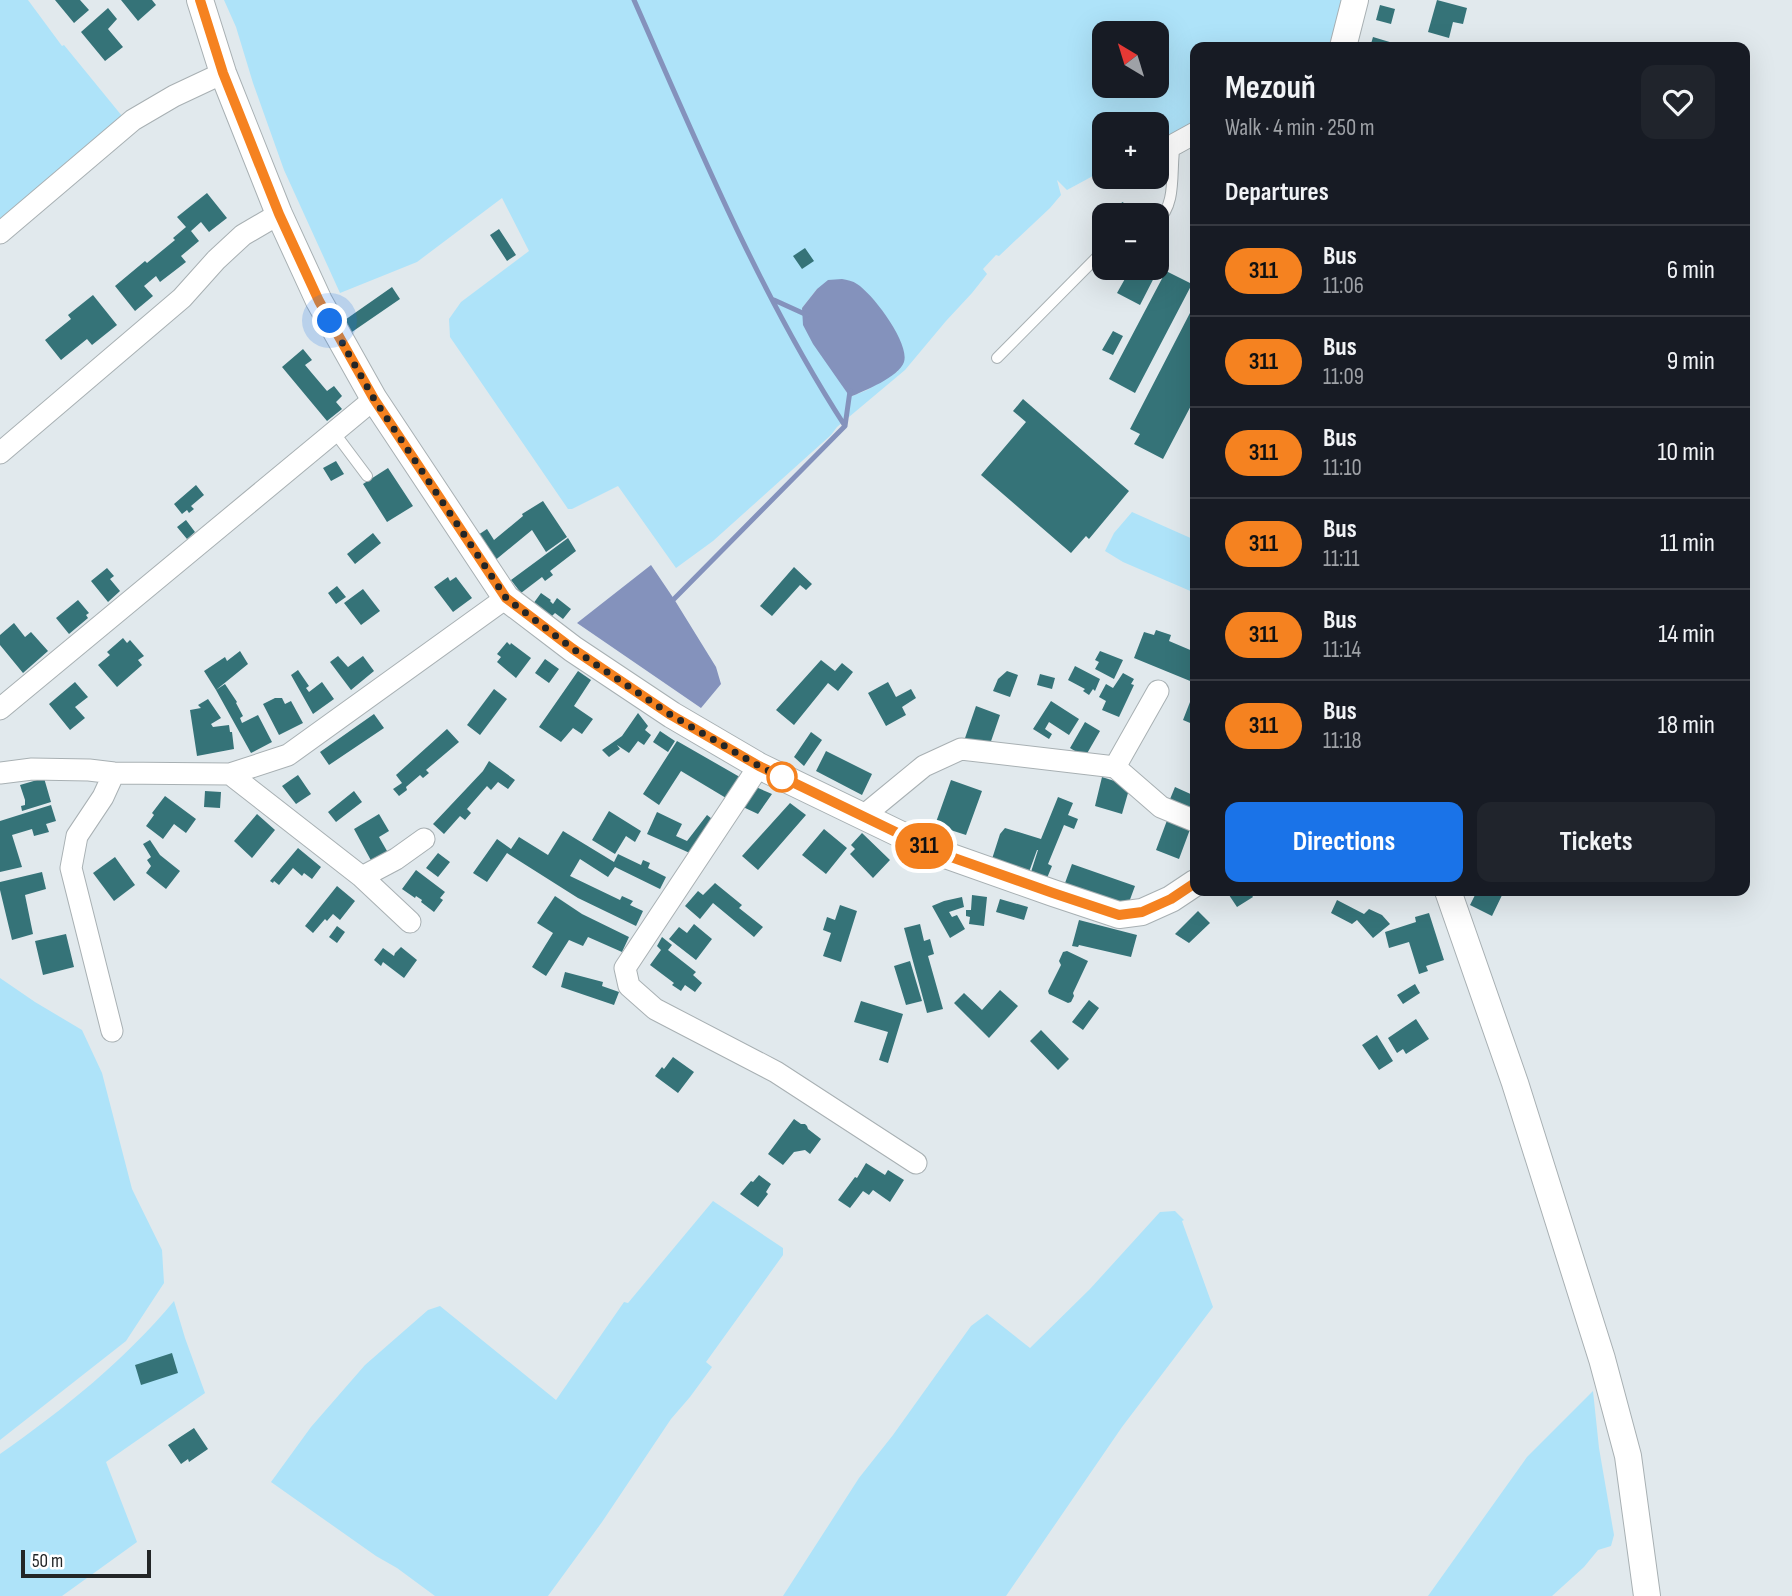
<!DOCTYPE html>
<html lang="en">
<head>
<meta charset="utf-8">
<style>
  :root { --surface:#171b24; --page:#20242c; --text:#f1f3f6; --muted:#9ea1a6; --line:#363941; --accent:#1a73e8 }
  body { margin:0; font-family:"Sofia Sans Condensed",sans-serif; background:var(--page); color:var(--text); height:100vh; display:flex; flex-direction:column; font-size:26px; white-space:nowrap }
  * { box-sizing:border-box; margin:0 }
  p { font-size:23px; color:var(--muted) }
  .icon { flex:none; width:38px; height:38px; fill:none; stroke:currentColor; stroke-width:2; stroke-linecap:round; stroke-linejoin:round }
  .map { position:relative; flex:1; overflow:hidden }
  .panel { position:absolute; left:1190px; top:42px; width:560px; height:854px; display:flex; flex-direction:column; background:var(--surface); border-radius:14px; box-shadow:0 7px 28px #0002 }
  .panel>* { flex:none }
  .badge { padding:0 14px; border-radius:23px; font-size:24px; line-height:46px }
  .needle { width:46px; rotate:322deg }
  .buttons { position:absolute; left:1092px; top:21px; display:grid; gap:14px }
  .buttons a { display:grid; place-items:center; width:77px; height:77px; border-radius:14px; background:var(--surface); box-shadow:0 7px 28px #0002; font-size:35px }
  .scale { position:absolute; left:21px; bottom:18px; width:130px; box-sizing:border-box; padding-left:7px; border:4px solid #232627; border-top:0; font-size:19px; line-height:24px; white-space:nowrap; color:#232627; -webkit-text-stroke:5px #fff; paint-order:stroke }
  .you { position:absolute; width:35px; height:35px; margin:-18px; border:5px solid #fff; border-radius:50%; background:#1a73e8; box-shadow:0 0 0 10px #1a73e833 }
  .map>.badge { position:absolute; translate:-50% -50%; box-shadow:0 0 0 4px #fff }
  h2 { padding:0 35px; font-size:26px; line-height:63px }
  .round { display:grid; place-items:center; flex:none; width:74px; height:74px; border-radius:14px; background:var(--page) }
  .summary { display:flex; align-items:center; justify-content:space-between; height:119px; padding:0 35px }
  h1 { font-size:33px; font-weight:700; line-height:52px }
  .button { display:flex; gap:14px; margin-top:auto; padding:14px 35px }
  .button a { flex:1; height:80px; border-radius:14px; background:var(--accent); color:#fff; font-size:28px; font-weight:700; line-height:80px; text-align:center }
  .button a+a { background:var(--page); color:var(--text) }
  ul { padding:0; list-style:none }
  li { display:flex; align-items:center; gap:21px; height:91px; padding:0 35px; border-top:2px solid var(--line) }
  li div { flex:1 }
  li b { display:block; font-size:26px }
  li em { font-style:normal }
  li .badge { min-width:77px; font-weight:700; text-align:center }
  .map>svg:first-child { display:block }
  .green { fill:#aee3f9; fill-rule:evenodd }
  .water { fill:#8492bc }
  .lines { fill:none; stroke-linecap:round; stroke-linejoin:round }
  .stream { stroke:#8492bc; stroke-width:5 }
  .building { fill:#357378 }
  .service-casing { stroke:#a8b0b3; stroke-width:12 }
  .minor-casing { stroke:#a8b0b3; stroke-width:23 }
  .tertiary-casing { stroke:#a8b0b3; stroke-width:28 }
  .service { stroke:#fff; stroke-width:10 }
  .minor { stroke:#fff; stroke-width:21 }
  .tertiary { stroke:#fff; stroke-width:26 }
  .line-casing { stroke:#fff; stroke-width:16 }
  .line { stroke:#f58220; stroke-width:10 }
  .walk { stroke:#232627; stroke-width:7; stroke-dasharray:0 12.6 }
  .stop-dot { fill:#fff; stroke:#f58220; stroke-width:3.5 }
</style>
</head>
<body>
<div class="map">
<svg width="1792" height="1596" viewBox="0 0 1792 1596">
  <rect width="100%" height="100%" fill="#e1e9ed"/>
  <path class="green" d="M0,0H28L62,46L64,45L122,116L0,221Z
    M224,0H1346L1333,42L1324,47H1195V122L1157,141V124H1104V170L1067,190L1057,180L1061,195L1050,208L999,256L996,255L983,269L987,274L972,293L946,321L905,370L837,427L831,435L713,541L676,568L618,486L572,509H568L450,337L449,319L461,302L529,251L502,198L417,262L340,293L284,170L253,83L236,27ZM1104,33H1157V86H1104ZM817,289L898,371L867,390L850,397L833,371L802,308Z
    M1132,512L1195,540V593L1123,562L1105,551L1114,533Z
    M0,978L35,1002L82,1030L102,1073L132,1189L162,1250L164,1283L126,1341L0,1440Z
    M713,1201L783,1248V1255L706,1362L712,1367L690,1397L671,1419L602,1522L548,1596H435L397,1568L376,1556L271,1482L311,1427L365,1365L428,1310L440,1306L556,1400L624,1302L628,1303Z
    M1175,1211L1184,1220L1182,1221L1183,1224L1213,1307L1122,1427L1006,1596H783L859,1478L893,1435L971,1326L987,1314L1030,1348L1090,1289L1160,1212Z
    M174,1301L185,1338L205,1393L106,1462L137,1542L62,1596H0V1454C63,1410 125,1360 174,1301Z
    M1593,1391L1599,1448L1614,1535L1611,1546L1598,1550L1584,1567L1552,1596H1428L1527,1457Z"/>
  <path class="water" d="M842,279C847,280 853,281 857,284C873,294 910,343 904,362C899,377 864,391 850,397L813,344L803,325L802,308L817,289L828,280Z
    M651,565L674,599L716,667L721,684L701,708L577,623Z"/>
  <g class="lines">
    <path class="stream" d="M634,0C698,145 759,293 845,426L674,599
      M774,300L807,315
      M845,426L850,391"/>
  </g>
  <path class="building" d="M55,0H80L89,10L74,23Z
    M121,0H152L156,5L138,21Z
    M1437,0L1467,8L1463,24L1453,22L1449,38L1428,32Z
    M1380,5L1395,9L1391,24L1376,20Z
    M108,8L117,19L108,29L123,47L105,61L81,32Z
    M1373,37L1393,43L1392,47H1370Z
    M207,193L227,218L209,232L201,222L191,231L199,241L181,256L186,262L160,282L156,276L144,286L153,296L135,311L115,286L145,261L147,263L175,240L173,238L186,227L177,217Z
    M1123,202L1130,215H1113L1110,209Z
    M499,229L516,255L507,261L490,235Z
    M805,248L814,261L802,269L793,256Z
    M1131,268H1159L1140,305L1117,293Z
    M1166,271L1192,284L1135,393L1109,379Z
    M392,287L400,299L349,334L342,322Z
    M93,295L117,325L92,345L87,339L61,360L45,340L71,319L68,315Z
    M1191,311L1195,314V398L1163,459L1134,444L1140,434L1130,429Z
    M1113,331L1123,336L1113,355L1102,350Z
    M303,349L312,360L305,365L327,391L334,386L342,396L336,402L342,409L327,421L282,367Z
    M1023,399L1129,491L1089,539L1086,536L1071,553L981,475L1026,422L1013,411Z
    M336,461L344,474L331,481L323,468Z
    M388,468L413,506L387,522L363,484Z
    M196,485L204,495L191,506L194,509L189,513L187,510L182,514L174,504Z
    M543,501L567,537L546,552L532,530L493,562L475,537L487,529L494,540L523,516L522,514Z
    M186,520L195,532L187,539L177,527Z
    M373,533L381,543L355,564L347,554Z
    M568,538L576,551L550,571L553,575L545,581L542,577L521,593L511,580Z
    M794,567L812,584L806,590L800,585L772,616L760,606Z
    M107,568L114,576L110,579L120,591L108,602L91,581Z
    M448,577L450,581L456,577L472,598L453,612L434,587Z
    M337,586L346,597L336,604L328,593Z
    M363,589L380,611L361,625L344,603Z
    M541,593L551,600L550,601L553,604L557,598L571,609L563,619L555,613L551,617L533,604Z
    M78,600L89,613L86,615L88,618L69,634L56,618Z
    M14,623L25,637L31,632L48,651L23,673L0,645V635Z
    M1156,630L1171,635L1169,641L1195,652V683L1134,658L1144,632L1154,635Z
    M123,638L127,643L130,640L144,656L138,660L142,665L117,687L98,665L110,655L107,652Z
    M507,642L510,645L511,643L531,658L516,678L497,662L501,657L497,654Z
    M240,651L248,664L216,690L204,671L225,657L227,661Z
    M1100,651L1123,660L1114,679L1095,669L1099,662L1095,660Z
    M338,656L348,667L363,656L374,671L351,690L330,662Z
    M545,659L559,669L549,683L535,673Z
    M821,660L835,671L842,663L853,672L838,691L828,683L794,725L776,710Z
    M1075,666L1100,679L1095,691L1093,689L1089,695L1083,691L1085,689L1068,680Z
    M298,670L309,686L306,688L309,692L322,682L334,699L313,714L291,675Z
    M578,671L591,680L574,706L593,719L582,734L573,728L561,742L539,727Z
    M1007,671L1018,675L1010,697L993,691L998,679Z
    M1123,673L1134,679L1131,684L1134,685L1119,717L1102,710L1106,701L1099,697L1106,684L1113,688Z
    M1040,674L1055,678L1052,689L1037,685Z
    M75,682L88,697L75,707L85,718L70,730L49,704Z
    M888,682L896,697L911,689L916,698L902,707L906,715L886,726L868,693Z
    M225,684L237,702L236,703L243,716L240,718L242,723L258,715L272,742L251,753L216,690Z
    M494,689L507,699L480,735L467,725Z
    M275,698H282L285,704L291,701L303,723L279,735L263,704Z
    M208,699L221,718L211,724L213,727L229,725L230,732H232L234,749L197,756L190,710L201,708L198,705Z
    M1051,701L1079,719L1069,735L1049,722L1045,729L1052,734L1049,739L1033,729Z
    M1190,702L1195,704V725L1183,720Z
    M976,706L1000,715L988,750L964,741Z
    M638,713L648,726L645,730L651,735L644,745L638,741L629,753L617,745L620,749L609,757L602,750L622,736Z
    M374,714L384,728L329,765L320,752Z
    M1085,722L1100,731L1085,757L1070,748Z
    M447,729L459,742L426,770L429,773L423,778L420,775L406,787L407,790L399,796L393,789L402,783L396,775Z
    M660,731L675,741L668,752L653,742Z
    M811,732L822,740L804,766L794,757Z
    M677,741L745,780L731,801L681,771L659,805L643,794Z
    M826,751L872,774L862,795L816,771Z
    M489,761L515,780L508,789L498,782L491,790L487,786L467,809L471,813L465,820L460,816L444,834L433,824L483,771Z
    M298,775L311,794L296,804L282,786Z
    M1102,777L1130,786L1122,814L1095,806Z
    M44,778L51,802L22,811L21,806L25,805V800L20,785Z
    M951,780L982,791L966,835L935,825Z
    M756,787L772,794L758,814L743,807Z
    M1175,787L1195,796V816L1168,804Z
    M205,791L221,792L220,808L204,807Z
    M354,791L362,802L336,822L328,812Z
    M165,796L196,819L186,833L174,824L163,839L146,826L154,815L152,813Z
    M1058,797L1073,803L1068,815L1078,819L1074,829L1064,825L1048,864L1052,866L1047,878L1031,872L1038,850H1037L1029,872L992,859L1000,834L1005,828L1041,839Z
    M790,803L806,815L758,870L742,856Z
    M51,805L56,821L46,824L49,832L34,836L32,829L12,835L22,867L0,872V821Z
    M609,811L641,831L635,842L626,836L615,854L592,840Z
    M657,812L682,824L676,836L687,841L707,815L716,822L692,854L647,834Z
    M257,814L275,830L252,858L234,841Z
    M379,814L389,831L379,837L391,858L374,866L354,829Z
    M1169,815L1192,824L1179,859L1156,850Z
    M824,829L847,848L826,874L802,855Z
    M563,831L614,862L618,854L641,865L643,860L650,863L648,868L666,877L660,889L615,867L608,877L580,859L573,871L570,876L620,900L622,896L633,901L630,905L643,911L636,926L578,898L507,853L487,882L473,873L497,839L511,849L519,837L548,855Z
    M862,833L890,860L873,878L850,854L855,849L851,845Z
    M150,840L160,855L180,871L166,889L146,873L151,866L147,860L151,857L143,844Z
    M298,848L321,867L312,879L304,873L302,876L293,868L279,885L274,881L273,883L270,881Z
    M438,853L450,862L438,877L426,868Z
    M115,857L135,885L114,901L93,873Z
    M1072,864L1135,886L1128,905L1065,883Z
    M416,870L445,892L440,898L443,900L434,912L421,902L422,900L416,896L415,898L402,889Z
    M42,872L46,889L25,895L33,934L12,940L0,890V882Z
    M715,883L742,905L739,908L763,927L754,937L713,903L700,919L685,906L698,891L703,895Z
    M337,886L355,901L340,920L333,914L327,921L325,919L313,933L305,926Z
    M1229,891H1249L1253,897L1237,907L1227,892Z
    M1477,891H1504L1492,916L1470,905Z
    M972,895L987,897L984,926L969,924L970,917L966,916V910H971Z
    M555,896L582,914L629,937L622,952L588,937L583,946L569,940L546,976L532,967L553,933L537,923Z
    M962,897L964,907L949,912L952,917L957,915L965,929L950,938L932,906L944,901Z
    M1000,899L1028,907L1024,920L996,912Z
    M1337,900L1364,914L1369,909L1382,915L1390,924L1373,938L1357,920L1352,924L1331,913Z
    M840,905L857,911L841,962L823,956L831,933L823,930L827,917L835,920Z
    M1198,911L1210,923L1189,943L1175,934Z
    M1429,913L1444,960L1426,966L1428,971L1419,974L1409,942L1389,948L1385,932L1416,922L1415,917Z
    M1079,920L1137,935L1131,957L1079,945L1078,947L1072,946Z
    M694,924L712,939L696,960L669,939L679,927L687,933Z
    M920,924L924,941L930,939L934,954L928,956L943,1009L927,1013L904,928Z
    M337,926L345,932L337,943L329,937Z
    M66,934L74,967L43,975L35,941Z
    M662,937L672,945L668,950L696,972L693,975L702,983L695,992L685,985L681,991L672,985L674,983L650,965L661,950L657,946Z
    M401,947L417,960L404,978L383,962L381,966L374,960L383,948L394,956L395,953Z
    M1067,951L1088,961L1073,993L1074,996L1071,1002L1068,1003L1049,994L1048,991L1061,965L1059,961L1063,952Z
    M910,961L922,1001L906,1005L894,966Z
    M565,972L603,982L602,986L619,992L614,1005L561,987Z
    M1415,984L1420,993L1403,1004L1397,995Z
    M1000,990L1018,1006L989,1038L954,1003L964,993L982,1010Z
    M1089,1000L1099,1008L1083,1030L1072,1022Z
    M861,1001L903,1014L888,1063L879,1060L888,1032L854,1022Z
    M1416,1019L1429,1039L1406,1054L1403,1049L1397,1053L1388,1038Z
    M1041,1030L1069,1059L1058,1070L1030,1041Z
    M1377,1035L1393,1061L1379,1070L1362,1045Z
    M673,1057L694,1072L678,1093L655,1076L662,1067L664,1069Z
    M794,1119L801,1124H805L807,1126L808,1129L821,1139L810,1154L805,1150L794,1152L783,1165L768,1154Z
    M866,1163L885,1175L888,1170L904,1180L890,1202L873,1190L869,1195L863,1191L850,1208L838,1200L855,1177L857,1178Z
    M759,1175L771,1184L766,1192L768,1194L758,1207L740,1194L751,1181L753,1182Z
    M172,1353L178,1373L141,1385L135,1365Z
    M194,1428L208,1449L189,1462L188,1459L181,1464L168,1445Z"/>
  <g class="lines">
    <defs>
      <path id="service" d="M1157,221C1178,205 1170,167 1175,144
        M997,358L1104,250
        M334,432L367,476"/>
      <path id="minor" d="M1175,144L1195,133
        M0,233L133,120L174,96L223,73
        M0,453L182,298L216,260L243,235L279,214
        M0,709L374,399
        M759,766L625,968L629,986L655,1009L776,1072L916,1163
        M1115,767L1158,691
        M0,773L32,769L89,770L114,773L230,774L288,755L506,598
        M230,774L362,877L410,922
        M862,817L924,766L961,749L1115,767L1161,807L1195,821
        M362,877L396,859L424,839
        M112,1031L71,868L77,836L103,797L114,773"/>
      <path id="tertiary" d="M200,0L223,73L279,214L319,301L374,399L506,598L573,649L672,715L759,766L937,852L1053,893L1119,915L1142,912L1171,899L1195,883
        M1343,47L1355,0
        M1448,891L1515,1083L1602,1359L1628,1456L1647,1596"/>
    </defs>
    <use href="#service" class="service-casing"/>
    <use href="#minor" class="minor-casing"/>
    <use href="#tertiary" class="tertiary-casing"/>
    <use href="#service" class="service"/>
    <use href="#minor" class="minor"/>
    <use href="#tertiary" class="tertiary"/>
  </g>
  <g class="lines">
    <defs>
      <path id="line" d="M200,0L223,73L279,214L319,301L374,399L506,598L573,649L671,715L759,766L937,852L1053,893L1119,915L1142,912L1171,899L1195,883"/>
    </defs>
    <use href="#line" class="line-casing"/>
    <use href="#line" class="line"/>
    <path class="walk" d="M330,321L374,399L506,598L573,649L671,715L759,766L782,777"/>
  </g>
  <circle class="stop-dot" cx="782" cy="777" r="14"/>
</svg>
<div class="buttons">
<a><svg class="needle" viewBox="-14 -14 28 28"><path d="M0-13l5 13h-10z" fill="#e53935"/><path d="M0 13l5-13h-10z" fill="#9ea1a6"/></svg></a>
<a>+</a>
<a>−</a>
</div>
<div class="scale">50 m</div>
<div class="you" style="left:330px;top:321px"></div>
<b class="badge" style="left:924px;top:846px;background:#f58220;color:#111">311</b>
<section class="panel">
<div class="summary"><div><h1>Mezouň</h1><p>Walk · 4 min · 250 m</p></div><a class="round"><svg class="icon" aria-label="heart" viewBox="0 0 24 24"><path d="M12 20l-8-8c-3-5 5-10 8-4 3-6 11-1 8 4z"/></svg></a></div>
<h2>Departures</h2>
<ul>
<li><span class="badge" style="background:#f58220;color:#111">311</span><div><b>Bus</b><p>11:06</p></div><em>6 min</em></li>
<li><span class="badge" style="background:#f58220;color:#111">311</span><div><b>Bus</b><p>11:09</p></div><em>9 min</em></li>
<li><span class="badge" style="background:#f58220;color:#111">311</span><div><b>Bus</b><p>11:10</p></div><em>10 min</em></li>
<li><span class="badge" style="background:#f58220;color:#111">311</span><div><b>Bus</b><p>11:11</p></div><em>11 min</em></li>
<li><span class="badge" style="background:#f58220;color:#111">311</span><div><b>Bus</b><p>11:14</p></div><em>14 min</em></li>
<li><span class="badge" style="background:#f58220;color:#111">311</span><div><b>Bus</b><p>11:18</p></div><em>18 min</em></li>
</ul>
<div class="button"><a>Directions</a><a>Tickets</a></div>
</section>
</div>
</body>
</html>
